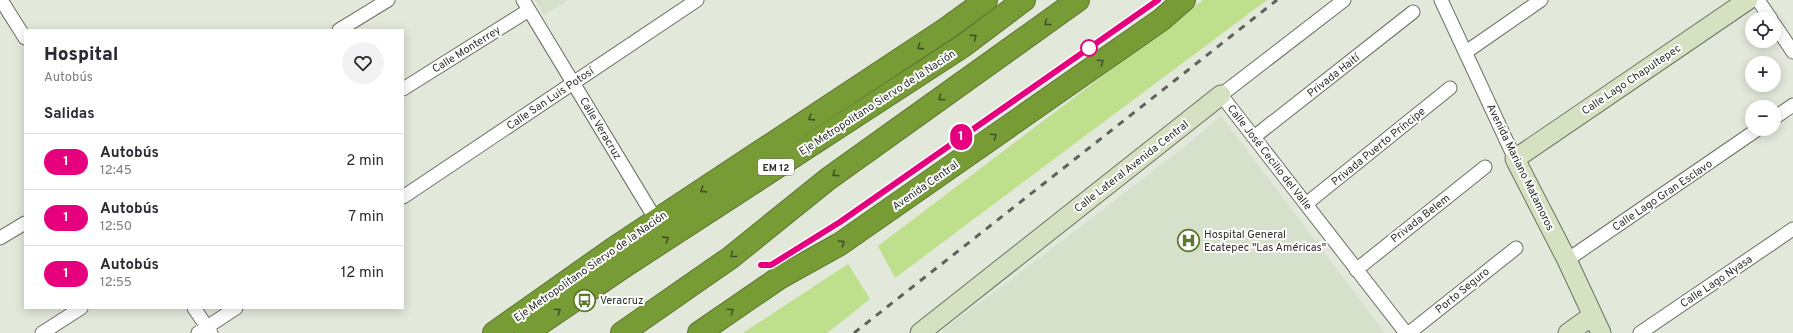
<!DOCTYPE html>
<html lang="es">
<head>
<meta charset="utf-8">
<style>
  :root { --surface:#fff; --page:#f2f2f3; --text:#2b2b33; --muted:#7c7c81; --line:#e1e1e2 }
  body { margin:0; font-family:Overpass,sans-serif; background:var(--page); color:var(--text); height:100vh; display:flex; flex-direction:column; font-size:15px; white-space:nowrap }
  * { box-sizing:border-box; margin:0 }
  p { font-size:13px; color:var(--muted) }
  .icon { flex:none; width:22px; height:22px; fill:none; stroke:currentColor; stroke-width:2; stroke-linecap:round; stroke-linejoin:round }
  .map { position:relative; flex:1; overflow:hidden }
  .side { position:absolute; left:24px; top:29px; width:380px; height:280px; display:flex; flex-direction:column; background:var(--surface); border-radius:0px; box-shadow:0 2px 10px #0003 }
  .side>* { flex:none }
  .badge { padding:0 8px; border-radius:13px; font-size:14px; line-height:26px }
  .controls { position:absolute; left:1745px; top:12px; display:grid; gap:8px }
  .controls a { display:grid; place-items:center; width:36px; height:36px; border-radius:50%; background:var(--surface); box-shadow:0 2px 10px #0003; font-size:20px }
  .map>.badge { position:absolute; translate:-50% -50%; box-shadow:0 0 0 2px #fff }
  h2 { padding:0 20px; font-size:15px; line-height:36px }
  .round { display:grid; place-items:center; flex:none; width:42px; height:42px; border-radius:21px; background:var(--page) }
  .headline { display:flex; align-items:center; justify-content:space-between; height:68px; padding:0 20px }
  h1 { font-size:19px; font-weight:800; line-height:30px }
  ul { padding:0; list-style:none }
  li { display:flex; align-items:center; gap:12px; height:56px; padding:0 20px; border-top:1px solid var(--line) }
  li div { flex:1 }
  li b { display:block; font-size:15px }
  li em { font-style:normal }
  li .badge { min-width:44px; font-weight:700; text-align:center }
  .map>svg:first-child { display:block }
  .built { fill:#d6e0ca }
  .green { fill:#bedf8c }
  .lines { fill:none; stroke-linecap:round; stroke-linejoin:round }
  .street-casing { stroke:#6b7164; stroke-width:15 }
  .secondary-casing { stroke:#6b7164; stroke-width:21 }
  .highway-casing { stroke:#5d7632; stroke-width:24 }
  .street { stroke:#fff; stroke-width:13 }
  .secondary { stroke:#d6e1c2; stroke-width:19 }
  .highway { stroke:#779b35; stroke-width:22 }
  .rail { stroke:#5e625a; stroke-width:3; stroke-dasharray:7 7; stroke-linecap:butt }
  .oneway { stroke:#44512e }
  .line-casing { stroke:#fff; stroke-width:9 }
  .line { stroke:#e6007e; stroke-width:6 }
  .stop-dot { fill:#fff; stroke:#e6007e; stroke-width:2 }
  .labels { text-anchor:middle; stroke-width:4; stroke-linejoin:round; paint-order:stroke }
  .shield { fill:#fff; stroke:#6d6f6b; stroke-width:1 }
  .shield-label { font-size:10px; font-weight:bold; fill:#2e312b }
  .street-label { font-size:11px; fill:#2e312b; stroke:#fff }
  .poi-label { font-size:11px; fill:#2e312b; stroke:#fff; text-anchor:start }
</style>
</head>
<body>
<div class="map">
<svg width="1793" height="333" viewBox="0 0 1793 333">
  <rect width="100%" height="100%" fill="#e2e8da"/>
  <path class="built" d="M535,0H568L544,15Z
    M1221,116L1385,333H942L945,328L1016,276L1178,152Z"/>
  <path class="green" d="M1203,0H1267L895,278L878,246Z
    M848,264L870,299L827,333H743Z"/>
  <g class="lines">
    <defs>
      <path id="street" d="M1,0L25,38
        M523,0L653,215
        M1344,0L1221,95L1406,333
        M1441,0L1515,159
        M1758,0L1771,19
        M1774,24L1793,52
        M339,30L388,0
        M1466,52L1541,0
        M403,89L529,10
        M1774,118L1793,105
        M1254,137L1413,12
        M403,197L697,0
        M1306,204L1450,88
        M0,238L25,223
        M1567,260L1758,129
        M1356,270L1485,167
        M194,308L211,333
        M42,333L81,308
        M198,333L236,308
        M1409,333L1516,248
        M1640,333L1793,229"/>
      <path id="secondary" d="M920,333L1221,95
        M1568,333L1592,316
        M1601,333L1567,260L1515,159L1748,0"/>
      <path id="highway" d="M494,333L613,249L946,29L986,0
        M526,333L623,267L963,46L1024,0
        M622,333L730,258L828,179L1078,0
        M699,333L779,278L840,244L1161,20L1184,0"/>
    </defs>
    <use href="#street" class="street-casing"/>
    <use href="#secondary" class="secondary-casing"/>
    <use href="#highway" class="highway-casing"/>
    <use href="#street" class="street"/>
    <use href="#secondary" class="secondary"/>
    <use href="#highway" class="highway"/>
    <path class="rail" d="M854,333L1277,0"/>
  </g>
  <defs><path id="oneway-chevron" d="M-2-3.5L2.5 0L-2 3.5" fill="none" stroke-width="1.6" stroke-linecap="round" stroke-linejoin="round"/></defs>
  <g class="oneway">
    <use href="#oneway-chevron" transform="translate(1047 23) rotate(144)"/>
    <use href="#oneway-chevron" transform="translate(974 37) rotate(-37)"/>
    <use href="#oneway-chevron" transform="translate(920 47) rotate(147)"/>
    <use href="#oneway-chevron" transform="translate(1101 62) rotate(-35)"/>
    <use href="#oneway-chevron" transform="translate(941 98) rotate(144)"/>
    <use href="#oneway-chevron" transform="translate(811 118) rotate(147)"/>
    <use href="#oneway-chevron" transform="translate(994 136) rotate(-35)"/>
    <use href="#oneway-chevron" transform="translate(835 174) rotate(144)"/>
    <use href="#oneway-chevron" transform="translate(703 190) rotate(147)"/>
    <use href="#oneway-chevron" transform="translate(666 239) rotate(-33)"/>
    <use href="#oneway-chevron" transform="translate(842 243) rotate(-33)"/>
    <use href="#oneway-chevron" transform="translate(733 255) rotate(141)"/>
    <use href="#oneway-chevron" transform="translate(558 311) rotate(-34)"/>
    <use href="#oneway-chevron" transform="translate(731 311) rotate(-35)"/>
  </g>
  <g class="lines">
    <defs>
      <path id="line" d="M761,265H771L840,222L1158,0"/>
    </defs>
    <use href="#line" class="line-casing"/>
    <use href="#line" class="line"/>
  </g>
  <defs>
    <symbol id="hospital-ring" viewBox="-11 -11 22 22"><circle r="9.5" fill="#fff" stroke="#5d792d" stroke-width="1.5"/><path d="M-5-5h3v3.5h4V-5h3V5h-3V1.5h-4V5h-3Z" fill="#5d792d"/></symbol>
    <symbol id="bus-ring" viewBox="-11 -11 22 22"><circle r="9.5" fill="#fff" stroke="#5d792d" stroke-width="1.5"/><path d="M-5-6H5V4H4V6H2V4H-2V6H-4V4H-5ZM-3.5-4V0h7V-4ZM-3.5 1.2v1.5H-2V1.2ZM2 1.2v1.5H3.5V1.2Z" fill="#5d792d"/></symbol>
  </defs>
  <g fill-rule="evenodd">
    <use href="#hospital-ring" x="1176" y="228" width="25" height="25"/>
    <use href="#bus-ring" x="572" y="288" width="25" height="25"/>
  </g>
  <circle class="stop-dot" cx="1089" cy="48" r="8"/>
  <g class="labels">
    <rect class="shield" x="758" y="159" width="36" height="16" rx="3"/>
    <g class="shield-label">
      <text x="776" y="171">EM 12</text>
    </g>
    <g class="street-label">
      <text transform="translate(466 49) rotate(-32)" y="4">Calle Monterrey</text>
      <text transform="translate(1333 75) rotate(-38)" y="4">Privada Haití</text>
      <text transform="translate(1631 79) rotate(-34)" y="4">Calle Lago Chapultepec</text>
      <text transform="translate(550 98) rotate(-34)" y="4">Calle San Luis Potosí</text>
      <text transform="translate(877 102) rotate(-33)" y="4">Eje Metropolitano Siervo de la Nación</text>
      <text transform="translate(601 128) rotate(59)" y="4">Calle Veracruz</text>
      <text transform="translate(1378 146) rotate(-39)" y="4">Privada Puerto Príncipe</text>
      <text transform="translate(1270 157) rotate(52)" y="4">Calle José Cecilio del Valle</text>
      <text transform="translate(1131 166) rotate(-38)" y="4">Calle Lateral Avenida Central</text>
      <text transform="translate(1521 167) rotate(64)" y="4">Avenida Mariano Matamoros</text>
      <text transform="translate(925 185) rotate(-35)" y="4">Avenida Central</text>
      <text transform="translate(1662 195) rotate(-34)" y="4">Calle Lago Gran Esclavo</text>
      <text transform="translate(1420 218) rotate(-38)" y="4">Privada Belem</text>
      <text transform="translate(590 266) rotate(-35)" y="4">Eje Metropolitano Siervo de la Nación</text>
      <text transform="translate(1716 281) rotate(-34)" y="4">Calle Lago Nyasa</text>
      <text transform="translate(1462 290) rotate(-39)" y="4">Porto Seguro</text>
    </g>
    <g class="poi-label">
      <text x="1204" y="238">Hospital General<tspan x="1204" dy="13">Ecatepec "Las Américas"</tspan></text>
      <text x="600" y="304">Veracruz</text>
    </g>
  </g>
</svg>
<div class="controls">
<a><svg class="icon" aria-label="locate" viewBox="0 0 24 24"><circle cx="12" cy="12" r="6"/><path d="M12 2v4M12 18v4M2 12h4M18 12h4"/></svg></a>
<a>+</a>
<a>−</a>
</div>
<b class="badge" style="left:961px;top:137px;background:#e6007e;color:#fff">1</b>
<section class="side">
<div class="headline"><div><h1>Hospital</h1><p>Autobús</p></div><a class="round"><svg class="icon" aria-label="heart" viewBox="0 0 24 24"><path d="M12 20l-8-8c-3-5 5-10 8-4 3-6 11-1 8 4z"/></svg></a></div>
<h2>Salidas</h2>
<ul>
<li><span class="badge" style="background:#e6007e;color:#fff">1</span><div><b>Autobús</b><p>12:45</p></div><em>2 min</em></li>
<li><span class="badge" style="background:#e6007e;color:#fff">1</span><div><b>Autobús</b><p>12:50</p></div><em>7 min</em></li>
<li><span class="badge" style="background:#e6007e;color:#fff">1</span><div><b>Autobús</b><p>12:55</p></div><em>12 min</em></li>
</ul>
</section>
</div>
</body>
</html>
